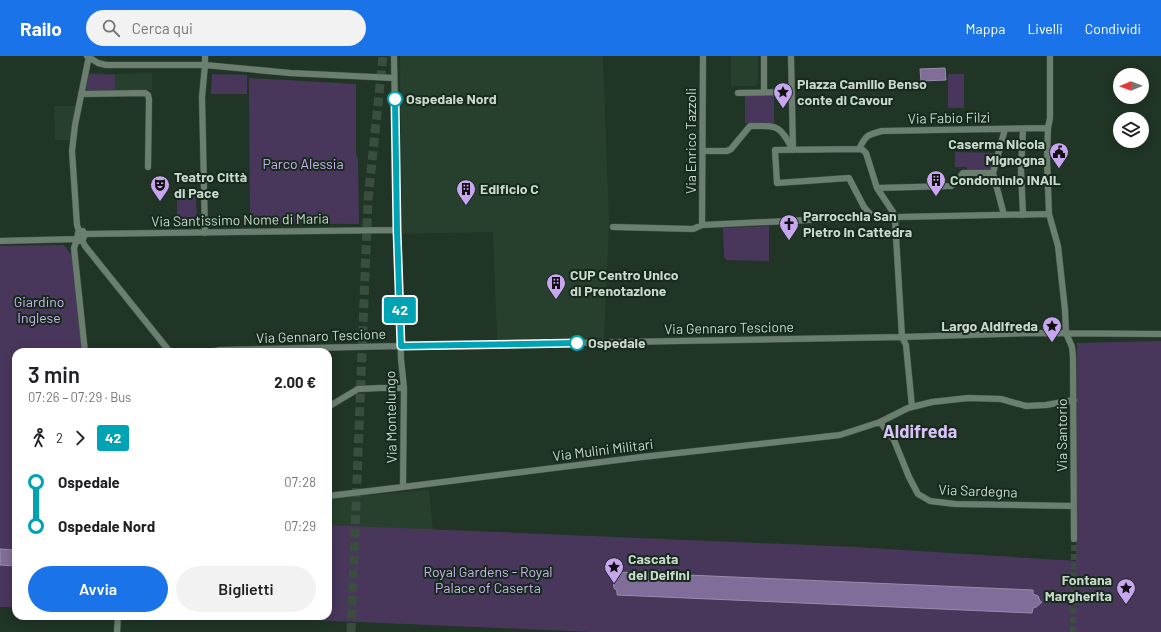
<!DOCTYPE html>
<html lang="it">
<head>
<meta charset="utf-8">
<style>
  :root { --surface:#fff; --page:#f2f2f2; --text:#202124; --muted:#757577; --accent:#1a73e8 }
  body { margin:0; font-family:Barlow,sans-serif; background:var(--page); color:var(--text); height:100vh; display:flex; flex-direction:column; font-size:15px; white-space:nowrap }
  * { box-sizing:border-box; margin:0 }
  p { font-size:13px; color:var(--muted) }
  .icon { flex:none; width:22px; height:22px; fill:none; stroke:currentColor; stroke-width:2; stroke-linecap:round; stroke-linejoin:round }
  .map { position:relative; flex:1; overflow:hidden }
  .sheet { position:absolute; left:12px; top:292px; width:320px; height:272px; display:flex; flex-direction:column; background:var(--surface); border-radius:12px; box-shadow:0 2px 10px #0003 }
  .sheet>* { flex:none }
  .badge { padding:0 8px; border-radius:3px; font-size:14px; line-height:26px }
  .needle { width:26px; rotate:269deg }
  .buttons { position:absolute; left:1113px; top:12px; display:grid; gap:8px }
  .buttons a { display:grid; place-items:center; width:36px; height:36px; border-radius:50%; background:var(--surface); box-shadow:0 2px 10px #0003; font-size:20px }
  .map>.badge { position:absolute; translate:-50% -50%; box-shadow:0 0 0 2px #fff }
  .legs { display:flex; align-items:center; gap:6px; height:44px; padding:0 16px; font-size:13px }
  .legs p { margin-inline-start:auto }
  .headline { display:flex; align-items:center; justify-content:space-between; height:68px; padding:0 16px }
  h1 { font-size:22px; font-weight:600; line-height:30px }
  .button { display:flex; gap:8px; margin-top:auto; padding:8px 16px }
  .button a { flex:1; height:46px; border-radius:24px; background:var(--accent); color:#fff; font-size:16px; font-weight:600; line-height:46px; text-align:center }
  .button a+a { background:var(--page); color:var(--text) }
  ul { padding:0 16px; list-style:none }
  li { display:flex; align-items:center; gap:14px; height:44px; font-size:15px }
  li i { display:grid; place-items:center; width:6px; height:100%; margin:0 5px; background:currentColor }
  li i::after { content:''; width:10px; height:10px; margin:-5px; border:3px solid; border-radius:50%; background:var(--surface) }
  li p { margin-inline-start:auto }
  li:first-child i { background:linear-gradient(#0000 50%,currentColor 0) }
  li:last-child i { background:linear-gradient(currentColor 50%,#0000 0) }
  header { display:flex; align-items:center; gap:24px; box-sizing:border-box; height:56px; padding:0 20px; background:var(--accent); color:#fff }
  header strong { font-size:19px }
  nav { display:flex; gap:22px; margin-inline-start:auto; font-size:14px }
  .search { width:280px; height:36px; background:var(--page); display:flex; align-items:center; gap:10px; box-sizing:border-box; padding:0 14px; border-radius:22px; color:var(--muted); font-size:15px }
  .map>svg:first-child { display:block }
  .built { fill:#26402d }
  .green { fill:#48375b }
  .water { fill:#816d99; stroke:#978da9 }
  .lines { fill:none; stroke-linecap:round; stroke-linejoin:round }
  .minor-tunnel { stroke:#3a4d3f; stroke-width:6; stroke-dasharray:6 3; stroke-linecap:butt }
  .highway-tunnel { stroke:#3a4d3f; stroke-width:9; stroke-dasharray:9 4.5; stroke-linecap:butt }
  .minor-casing { stroke:#3f5244; stroke-width:7 }
  .minor { stroke:#6b7e6f; stroke-width:6 }
  .line-1-casing { stroke:#fff; stroke-width:9 }
  .line-1 { stroke:#00a3b4; stroke-width:6 }
  .stop-1-dot { fill:#fff; stroke:#00a3b4; stroke-width:2 }
  .labels { text-anchor:middle; stroke-width:4; stroke-linejoin:round; paint-order:stroke }
  .poi-label { font-size:14px; font-weight:bold; fill:#cbd8ce; stroke:#162a1c; text-anchor:start }
  .stop-label { font-size:14px; font-weight:bold; fill:#cbd8ce; stroke:#162a1c; text-anchor:start }
  .street-label { font-size:14px; fill:#cbd8ce; stroke:#162a1c }
  .park-label { font-size:14px; fill:#ceaff2; stroke:#162a1c }
  .district-label { font-size:18px; font-weight:bold; fill:#dbc2f9; stroke:#162a1c }
</style>
</head>
<body>
<header>
<strong>Railo</strong>
<div class="search"><svg class="icon" aria-label="search" viewBox="0 0 24 24"><circle cx="10" cy="10" r="6"/><path d="M15 15l6 6"/></svg>Cerca qui</div>
<nav><a>Mappa</a><a>Livelli</a><a>Condividi</a></nav>
</header>
<div class="map">
<svg width="1161" height="576" viewBox="0 0 1161 576">
  <rect width="100%" height="100%" fill="#203526"/>
  <path class="built" d="M400,0H603L609,167L604,282L497,283L493,176L402,178Z
    M731,0H758V27L754,30H731Z
    M89,17L115,18L152,17V34H86Z
    M54,50H79L73,84H55Z
    M429,434L433,474L328,469V444L332,442Z"/>
  <path class="green" d="M89,18L115,19V34H86Z
    M212,18L247,19V38H211Z
    M948,18H964V52H948Z
    M249,22L356,28V99L358,102L359,168L250,167Z
    M745,40H774V67H745Z
    M955,96L998,97L993,117H967V111H955Z
    M177,139H196L197,170H177Z
    M769,170V205L726,204L724,201L723,172Z
    M64,189L72,200L83,296H16V551H0V190Z
    M1161,285V576H594L216,560H328V469L855,491L1076,505L1077,287Z"/>
  <path class="water" d="M945,12L946,24L921,25L920,13Z
    M0,493L16,494V510L0,509Z
    M618,516L1033,534V538L1038,540L1040,545L1042,546C1039,548 1037,552 1033,552L1032,557L617,539V535L614,532C613,528 613,523 618,521Z"/>
  <g class="lines">
    <path class="minor-tunnel" d="M1073,576L1074,483"/>
    <path class="highway-tunnel" d="M351,576L368,144L383,0"/>
    <defs>
      <path id="minor" d="M87,0L98,7L106,9H205L290,17L394,22
        M394,0L397,174L401,303L404,332L403,431
        M764,0V36
        M791,0L793,92
        M1050,0V62L1048,72L1047,103L1049,158L1058,190L1065,254L1066,277L1072,291L1073,301L1074,483
        M738,37L792,36
        M81,38L145,37L148,39L149,43L148,111
        M859,93C866,79 867,79 882,75L1048,72
        M703,95H727L731,93L750,70C778,70 779,68 793,94
        M877,132L951,130L957,126L963,117H993
        M1004,159L993,117L1005,73
        M1023,159L1021,114L1023,73
        M873,161L864,151L849,122L777,127L775,94L859,93L863,94L866,97L877,132L893,156
        M899,161L1049,158
        M895,164L902,281L906,289L912,351
        M702,169L703,0
        M613,171L693,173L702,169L891,160
        M79,175L77,169L72,95L75,69L89,0
        M205,177L202,41L205,9V0
        M84,178L397,174
        M82,184L85,190L170,296
        M0,185L77,183L79,185L82,184L84,181L83,175H81L78,177L77,183L74,192L85,296
        M210,296L220,294L401,290L902,281L1033,277L1161,278
        M328,351L358,333L380,332H404
        M880,366L894,384L909,421L918,438L930,445L955,448L1073,450
        M328,440L403,431L642,401L840,379L880,366L908,352L932,346L968,342L1001,343L1026,350L1046,349L1074,344
        M117,576L118,560"/>
    </defs>
    <use href="#minor" class="minor-casing"/>
    <use href="#minor" class="minor"/>
  </g>
  <g class="lines">
    <defs>
      <path id="line-1" d="M395,43L397,174L401,290L577,287"/>
    </defs>
    <use href="#line-1" class="line-1-casing"/>
    <use href="#line-1" class="line-1"/>
  </g>
  <defs>
    <symbol id="sight-pin" viewBox="-11 -11 22 30"><path d="M0 17L-7.5 6A9.5 9.5 0 1 1 7.5 6Z" fill="#c8a6ef" stroke="#162a1c"/><path d="M0-6L1.8-2.2L6-1.7L2.9 1.2L3.7 5.4L0 3.3L-3.7 5.4L-2.9 1.2L-6-1.7L-1.8-2.2Z" fill="#111"/></symbol>
    <symbol id="civic-pin" viewBox="-11 -11 22 30"><path d="M0 17L-7.5 6A9.5 9.5 0 1 1 7.5 6Z" fill="#c8a6ef" stroke="#162a1c"/><path d="M-.6-6.5H3V-4.5H.6V-3L4-1V1h2V6H-6V1h2V-1L-.6-3ZM-1.2 2.5V6h2.4V2.5Z" fill="#111"/></symbol>
    <symbol id="building-pin" viewBox="-11 -11 22 30"><path d="M0 17L-7.5 6A9.5 9.5 0 1 1 7.5 6Z" fill="#c8a6ef" stroke="#162a1c"/><path d="M-4-6H4V6H1V3H-1V6H-4ZM-2.5-4.3h1.7v1.8h-1.7ZM.8-4.3h1.7v1.8H.8ZM-2.5-1h1.7V.8h-1.7ZM.8-1h1.7V.8H.8Z" fill="#111"/></symbol>
    <symbol id="theatre-pin" viewBox="-11 -11 22 30"><path d="M0 17L-7.5 6A9.5 9.5 0 1 1 7.5 6Z" fill="#c8a6ef" stroke="#162a1c"/><path d="M-5-5.5Q0-4 5-5.5V0Q5 5 0 6Q-5 5-5 0ZM-3.3-2.5H-1v1.5H-3.3ZM1-2.5H3.3v1.5H1ZM-2.8 1Q0 5.5 2.8 1Z" fill="#111"/></symbol>
    <symbol id="church-pin" viewBox="-11 -11 22 30"><path d="M0 17L-7.5 6A9.5 9.5 0 1 1 7.5 6Z" fill="#c8a6ef" stroke="#162a1c"/><path d="M-1.2-6h2.4v3.5h3.3v2.4h-3.3V6h-2.4V-.1h-3.3v-2.4h3.3Z" fill="#111"/></symbol>
  </defs>
  <g fill-rule="evenodd">
    <use href="#sight-pin" x="772" y="25" width="22" height="30"/>
    <use href="#civic-pin" x="1048" y="85" width="22" height="30"/>
    <use href="#building-pin" x="925" y="113" width="22" height="30"/>
    <use href="#theatre-pin" x="149" y="118" width="22" height="30"/>
    <use href="#building-pin" x="455" y="122" width="22" height="30"/>
    <use href="#church-pin" x="778" y="157" width="22" height="30"/>
    <use href="#building-pin" x="545" y="216" width="22" height="30"/>
    <use href="#sight-pin" x="1041" y="259" width="22" height="30"/>
    <use href="#sight-pin" x="603" y="500" width="22" height="30"/>
    <use href="#sight-pin" x="1115" y="521" width="22" height="30"/>
  </g>
  <g class="stop-1-dot">
    <circle cx="395" cy="43" r="7"/>
    <circle cx="577" cy="287" r="7"/>
  </g>
  <g class="labels">
    <g class="poi-label">
      <text x="797" y="33">Piazza Camillo Benso<tspan x="797" dy="16">conte di Cavour</tspan></text>
      <text x="1045" y="93" text-anchor="end">Caserma Nicola<tspan x="1045" dy="16">Mignogna</tspan></text>
      <text x="174" y="126">Teatro Città<tspan x="174" dy="16">di Pace</tspan></text>
      <text x="950" y="129">Condominio INAIL</text>
      <text x="480" y="138">Edificio C</text>
      <text x="803" y="165">Parrocchia San<tspan x="803" dy="16">Pietro in Cattedra</tspan></text>
      <text x="570" y="224">CUP Centro Unico<tspan x="570" dy="16">di Prenotazione</tspan></text>
      <text x="1038" y="275" text-anchor="end">Largo Aldifreda</text>
      <text x="628" y="508">Cascata<tspan x="628" dy="16">dei Delfini</tspan></text>
      <text x="1112" y="529" text-anchor="end">Fontana<tspan x="1112" dy="16">Margherita</tspan></text>
    </g>
    <g class="stop-label">
      <text x="406" y="48">Ospedale Nord</text>
      <text x="588" y="292">Ospedale</text>
    </g>
    <g class="street-label">
      <text transform="translate(949 62) rotate(-1)" y="5">Via Fabio Filzi</text>
      <text transform="translate(691 85) rotate(-90)" y="5">Via Enrico Tazzoli</text>
      <text transform="translate(240 164) rotate(-1)" y="5">Via Santissimo Nome di Maria</text>
      <text transform="translate(729 272) rotate(-1)" y="5">Via Gennaro Tescione</text>
      <text transform="translate(321 280) rotate(-2)" y="5">Via Gennaro Tescione</text>
      <text transform="translate(391 361) rotate(-91)" y="5">Via Montelungo</text>
      <text transform="translate(1062 379) rotate(-90)" y="5">Via Santorio</text>
      <text transform="translate(603 394) rotate(-7)" y="5">Via Mulini Militari</text>
      <text transform="translate(978 435) rotate(2)" y="5">Via Sardegna</text>
    </g>
    <g class="park-label">
      <text x="303" y="113">Parco Alessia</text>
      <text x="39" y="251">Giardino<tspan x="39" dy="16">Inglese</tspan></text>
      <text x="488" y="521">Royal Gardens - Royal<tspan x="488" dy="16">Palace of Caserta</tspan></text>
    </g>
    <g class="district-label">
      <text x="920" y="382">Aldifreda</text>
    </g>
  </g>
</svg>
<div class="buttons">
<a><svg class="needle" viewBox="-14 -14 28 28"><path d="M0-13l5 13h-10z" fill="#e53935"/><path d="M0 13l5-13h-10z" fill="#757577"/></svg></a>
<a><svg class="icon" aria-label="layers" viewBox="0 0 24 24"><path d="M12 4l9 5-9 5-9-5zM3 14l9 5 9-5"/></svg></a>
</div>
<b class="badge" style="left:400px;top:254px;background:#00a3b4;color:#fff">42</b>
<section class="sheet">
<div class="headline"><div><h1>3 min</h1><p>07:26 – 07:29 · Bus</p></div><b>2.00 €</b></div>
<div class="legs"><svg class="icon" aria-label="walk" viewBox="0 0 24 24"><circle cx="13" cy="4" r="2"/><path d="M13 8l-2 6 4 7M11 14l-3 7M7 12l3-4h3l4 4"/></svg>2<svg class="icon" aria-label="forward" viewBox="0 0 24 24"><path d="M9 5l7 7-7 7"/></svg><b class="badge" style="background:#00a3b4;color:#fff">42</b></div>
<ul>
<li><i style="color:#00a3b4"></i><b>Ospedale</b><p>07:28</p></li>
<li><i style="color:#00a3b4"></i><b>Ospedale Nord</b><p>07:29</p></li>
</ul>
<div class="button"><a>Avvia</a><a>Biglietti</a></div>
</section>
</div>
</body>
</html>
